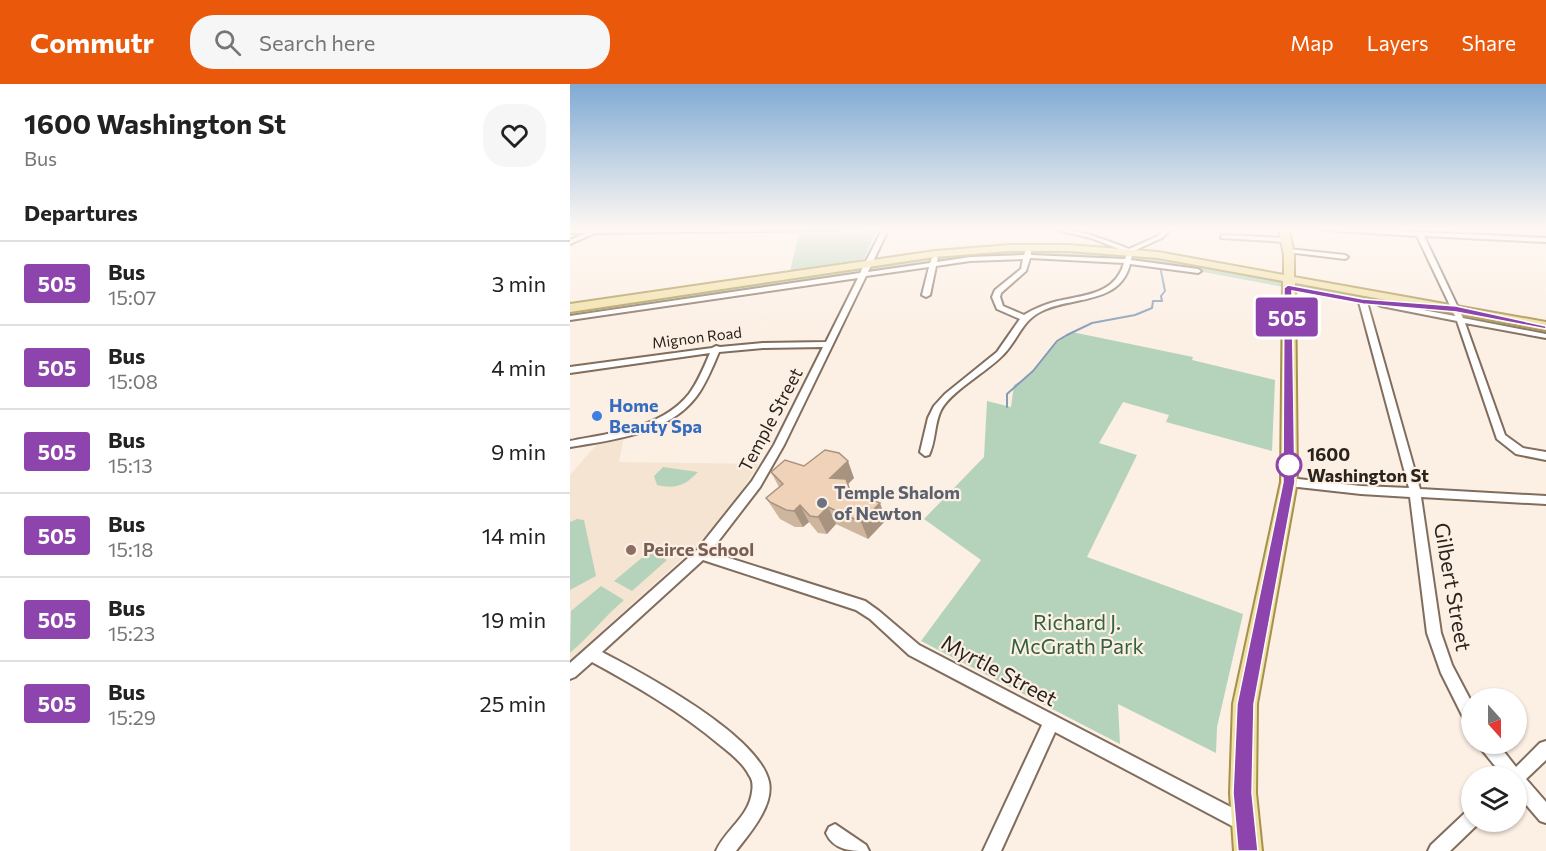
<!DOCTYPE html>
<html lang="en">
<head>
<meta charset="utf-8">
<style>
  :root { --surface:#fff; --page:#f6f6f6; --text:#222; --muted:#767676; --line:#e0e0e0; --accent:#ea580c }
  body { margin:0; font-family:Commissioner,sans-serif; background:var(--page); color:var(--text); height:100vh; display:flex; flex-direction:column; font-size:22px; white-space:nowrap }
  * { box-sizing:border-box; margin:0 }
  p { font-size:20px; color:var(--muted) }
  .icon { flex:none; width:33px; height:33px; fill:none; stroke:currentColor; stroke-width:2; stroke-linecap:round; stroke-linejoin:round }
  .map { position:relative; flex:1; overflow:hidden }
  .details { display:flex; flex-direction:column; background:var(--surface); width:570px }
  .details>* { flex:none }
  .badge { padding:0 12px; border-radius:4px; font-size:21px; line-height:39px }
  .needle { width:39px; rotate:159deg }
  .controls { position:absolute; left:891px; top:604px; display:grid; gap:12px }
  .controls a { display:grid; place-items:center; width:66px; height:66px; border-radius:50%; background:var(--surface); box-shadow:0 2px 4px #0004; font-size:30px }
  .map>.badge { position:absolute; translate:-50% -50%; box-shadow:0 0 0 3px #fff }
  h2 { padding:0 24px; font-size:22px; line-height:54px }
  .round { display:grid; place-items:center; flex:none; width:63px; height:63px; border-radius:24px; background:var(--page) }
  .headline { display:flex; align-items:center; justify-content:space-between; height:102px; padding:0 24px }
  h1 { font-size:28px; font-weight:700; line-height:45px }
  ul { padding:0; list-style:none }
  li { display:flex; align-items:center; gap:18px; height:84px; padding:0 24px; border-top:2px solid var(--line) }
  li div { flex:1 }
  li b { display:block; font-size:22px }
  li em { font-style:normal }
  li .badge { min-width:66px; font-weight:700; text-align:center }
  header { display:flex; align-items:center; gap:36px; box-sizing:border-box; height:84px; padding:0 30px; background:var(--accent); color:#fff }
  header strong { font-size:28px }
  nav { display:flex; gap:33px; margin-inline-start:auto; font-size:21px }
  .search { width:420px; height:54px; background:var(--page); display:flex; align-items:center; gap:15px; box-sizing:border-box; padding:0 21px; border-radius:24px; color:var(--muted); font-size:22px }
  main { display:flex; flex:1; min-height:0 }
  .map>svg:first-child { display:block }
  .education { fill:#f6e4d3 }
  .green { fill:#b5d3ba }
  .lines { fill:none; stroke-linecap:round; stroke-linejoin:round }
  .stream { stroke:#849ab6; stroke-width:2 }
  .street-casing { stroke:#806d5d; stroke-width:4 }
  .primary-casing { stroke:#a5914c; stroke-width:4 }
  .street { fill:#fff; fill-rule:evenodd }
  .primary { fill:#f1e0a3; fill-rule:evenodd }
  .wall { fill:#ceb59e }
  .shaded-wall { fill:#a89381 }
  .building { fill:#f0d2b8; stroke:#a89381; stroke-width:1.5 }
  .line { fill:#8e44ad; stroke:#fff; stroke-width:1.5 }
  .shop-dot { fill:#3f7fe0; stroke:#fcefe4; stroke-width:2 }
  .stop-dot { fill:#fff; stroke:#8e44ad; stroke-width:3 }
  .worship-dot { fill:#6b7280; stroke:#fcefe4; stroke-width:2 }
  .education-dot { fill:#8d6e63; stroke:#fcefe4; stroke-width:2 }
  .labels { text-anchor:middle; stroke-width:4.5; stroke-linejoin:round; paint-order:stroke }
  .far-street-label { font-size:15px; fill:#2b231c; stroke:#fcefe4 }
  .shop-label { font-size:18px; font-weight:bold; fill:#366cbe; stroke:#fcefe4; text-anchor:start }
  .street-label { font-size:18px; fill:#2b231c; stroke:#fcefe4 }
  .stop-label { font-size:18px; font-weight:bold; fill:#2b231c; stroke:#fcefe4; text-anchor:start }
  .worship-label { font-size:18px; font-weight:bold; fill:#5b616d; stroke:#fcefe4; text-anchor:start }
  .education-label { font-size:18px; font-weight:bold; fill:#785e54; stroke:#fcefe4; text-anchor:start }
  .near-street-label { font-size:21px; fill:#2b231c; stroke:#fcefe4 }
  .near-park-label { font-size:21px; fill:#33613d; stroke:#fcefe4 }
</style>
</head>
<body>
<header>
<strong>Commutr</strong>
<div class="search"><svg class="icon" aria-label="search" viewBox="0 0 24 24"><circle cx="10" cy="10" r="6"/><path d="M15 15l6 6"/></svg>Search here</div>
<nav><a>Map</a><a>Layers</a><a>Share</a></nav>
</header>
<main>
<section class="details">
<div class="headline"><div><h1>1600 Washington St</h1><p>Bus</p></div><a class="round"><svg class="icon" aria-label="heart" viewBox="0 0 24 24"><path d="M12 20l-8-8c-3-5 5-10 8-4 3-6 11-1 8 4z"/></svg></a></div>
<h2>Departures</h2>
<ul>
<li><span class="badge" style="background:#8e44ad;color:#fff">505</span><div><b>Bus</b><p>15:07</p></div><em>3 min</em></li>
<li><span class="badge" style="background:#8e44ad;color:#fff">505</span><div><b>Bus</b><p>15:08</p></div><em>4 min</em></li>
<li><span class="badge" style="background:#8e44ad;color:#fff">505</span><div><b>Bus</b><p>15:13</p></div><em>9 min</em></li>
<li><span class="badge" style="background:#8e44ad;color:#fff">505</span><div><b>Bus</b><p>15:18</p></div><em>14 min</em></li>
<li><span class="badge" style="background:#8e44ad;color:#fff">505</span><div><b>Bus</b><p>15:23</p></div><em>19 min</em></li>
<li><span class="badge" style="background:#8e44ad;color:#fff">505</span><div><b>Bus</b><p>15:29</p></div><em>25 min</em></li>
</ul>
</section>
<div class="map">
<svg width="976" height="767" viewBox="0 0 976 767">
  <rect width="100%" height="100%" fill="#fcefe4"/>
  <path class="education" d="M976,146V153L832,147Z
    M54,353L49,378L189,380L163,419L125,463L0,576V391L28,359Z"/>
  <path class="green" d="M291,146H307L294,175L220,187L229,149H289Z
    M419,165L559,167L976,242V252L628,187L558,176L480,172L366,178L0,234V224Z
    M502,248L623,273L622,276L705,296L702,367L596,338L599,331L553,318L529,359L567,371L517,473L673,530L647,643L646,669L548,620L550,660L351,557L411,476L354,435L414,373L417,317L441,323L444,301L460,291L482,262Z
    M93,383L128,388C115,402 105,405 87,401L84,392Z
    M7,435L14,436L26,492L0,506V438Z
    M80,467L97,476L62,507L44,497Z
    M31,502L54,516C34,533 20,552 0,569L1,527Z"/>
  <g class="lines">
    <path class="stream" d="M437,323V310L463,287L487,257L497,251L522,239L565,231L582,224L583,217H592L591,212L595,207L591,187"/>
    <defs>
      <path id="street" d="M0,146H270L25,149L0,160V156L17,149H0Z
        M312,146H318L298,188L360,179L362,174L365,172L368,174L367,178L400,173L454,171L456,166L458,165L461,167V171L555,175L557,170L559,169L562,171L561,176L628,185L631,187L628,189L560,180C550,221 502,212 472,227C452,236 448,256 433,271C417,288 381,307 371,326C364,340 366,357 359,371L355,372L350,368L358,334L364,322L375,310L427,268L450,235L427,225L422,213L425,206L451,185L453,175L400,177L366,182L360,211L356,213L352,211L359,183L296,192L214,361L190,403L140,468L295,517L309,527L349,561L678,732L681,738L678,744L672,747L666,744L485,648L431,767H413L472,641L339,571L300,535L286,526L133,476L32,568C74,590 189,651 199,698C204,722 179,750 166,767H146C155,746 179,733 182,708C183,702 183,696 179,691C173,679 160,669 150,661C111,628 66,602 22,578L5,593L0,595V579L127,466L182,397L204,361L253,263L193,264L149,268C142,284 136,300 126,313C98,350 42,356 0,363V357C40,349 91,345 119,310C128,298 134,283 140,269L0,289V283L142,264L146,262L150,263L193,259L256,258L288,194L0,236V232L290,189ZM460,174L554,179C545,212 511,211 484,218C473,221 464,225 454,231L433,222L430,213L431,209L456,187Z
        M487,146C513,146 535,156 559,165L588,152L593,146H600L592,154L559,169L521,154Z
        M753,146H807L976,154V158L854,152L893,234L976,250V254L895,239L935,351L953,364L976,368V376L946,370L927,355L887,237L811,222L807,220L811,218L885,232L847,152Z
        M653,151L717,154L720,156L717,158L651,154V152Z
        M719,165L775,171L778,173L775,175L717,168L716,167Z
        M790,216L797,218L850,405L976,412V420L851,413L871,549L882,581L902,619V643L897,641L871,589L857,549L840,413L791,410L719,402L715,401L714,398L715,395L719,394L791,402L839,404L789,218Z
        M976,657V676L956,695L976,718V739L970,737L946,709V693H934L912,666L910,660H928L946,683L970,659Z
        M902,726V738H909L908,740L880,767H858L861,761L896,728Z
        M265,740L296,761L299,767C282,767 264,767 256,749L259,743Z"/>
      <path id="primary" d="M709,146H719L724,171V193L976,238V246L725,199L727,398L687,620L686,709L692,767H664L660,709L663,620L711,398L713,197L588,174L498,167H440L365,173L0,228V220L365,167L440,161H498L588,168L714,191V171Z"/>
    </defs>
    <use href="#street" class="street-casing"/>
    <use href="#primary" class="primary-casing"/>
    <use href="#street" class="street"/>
    <use href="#primary" class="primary"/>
  </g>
  <path class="wall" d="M201,388L284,394L278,400L281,408L316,436L298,455L266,440L257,450L248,449L239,438L233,443H225L210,435L196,414L209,403Z"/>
  <path class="shaded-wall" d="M278,377L284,394L278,400L283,412L260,394Z
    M310,419L316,436L298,455L291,438Z
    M230,421L239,438L233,443L224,427Z
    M258,423L266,440L257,450L248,433Z"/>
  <path class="building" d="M255,366L269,369L278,377L260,394L276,395L280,407L310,419L291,438L258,423L248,433L240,432L230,421L224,427L216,426L200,418L196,414L213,400L201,388L215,376L234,382Z"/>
  <linearGradient id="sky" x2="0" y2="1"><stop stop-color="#80aad4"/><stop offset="0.57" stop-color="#fef8f3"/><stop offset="1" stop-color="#fef8f3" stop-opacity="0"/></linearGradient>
  <rect width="976" height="254" fill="url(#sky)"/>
  <path class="line" d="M718,201L793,215L886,222L976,242V245L886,228L793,220L722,207L725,398L684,620L682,709L688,767H668L663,709L667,620L713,398L714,204Z"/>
  <circle class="shop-dot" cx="27" cy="332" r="6"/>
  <circle class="stop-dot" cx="719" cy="381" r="12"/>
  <circle class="worship-dot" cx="252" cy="419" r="6"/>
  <circle class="education-dot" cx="61" cy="466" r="6"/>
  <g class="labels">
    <g class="far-street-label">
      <text transform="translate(127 254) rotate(-7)" y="5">Mignon Road</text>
    </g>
    <g class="shop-label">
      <text x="39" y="328">Home<tspan x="39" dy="21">Beauty Spa</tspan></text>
    </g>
    <g class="street-label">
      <text transform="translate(201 336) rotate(-62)" y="6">Temple Street</text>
    </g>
    <g class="stop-label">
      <text x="737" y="377">1600<tspan x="737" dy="21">Washington St</tspan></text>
    </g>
    <g class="worship-label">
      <text x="264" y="415">Temple Shalom<tspan x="264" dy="21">of Newton</tspan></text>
    </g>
    <g class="education-label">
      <text x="73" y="472">Peirce School</text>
    </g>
    <g class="near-street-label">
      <text transform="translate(882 503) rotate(80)" y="7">Gilbert Street</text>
      <text transform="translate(429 587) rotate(28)" y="7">Myrtle Street</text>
    </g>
    <g class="near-park-label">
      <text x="507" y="546">Richard J.<tspan x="507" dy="24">McGrath Park</tspan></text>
    </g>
  </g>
</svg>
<div class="controls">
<a><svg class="needle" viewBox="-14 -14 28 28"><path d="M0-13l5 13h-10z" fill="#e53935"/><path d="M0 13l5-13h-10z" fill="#767676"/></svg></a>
<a><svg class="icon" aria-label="layers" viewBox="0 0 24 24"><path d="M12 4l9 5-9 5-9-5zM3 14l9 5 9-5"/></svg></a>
</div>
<b class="badge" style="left:717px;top:233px;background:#8e44ad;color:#fff">505</b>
</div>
</main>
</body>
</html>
